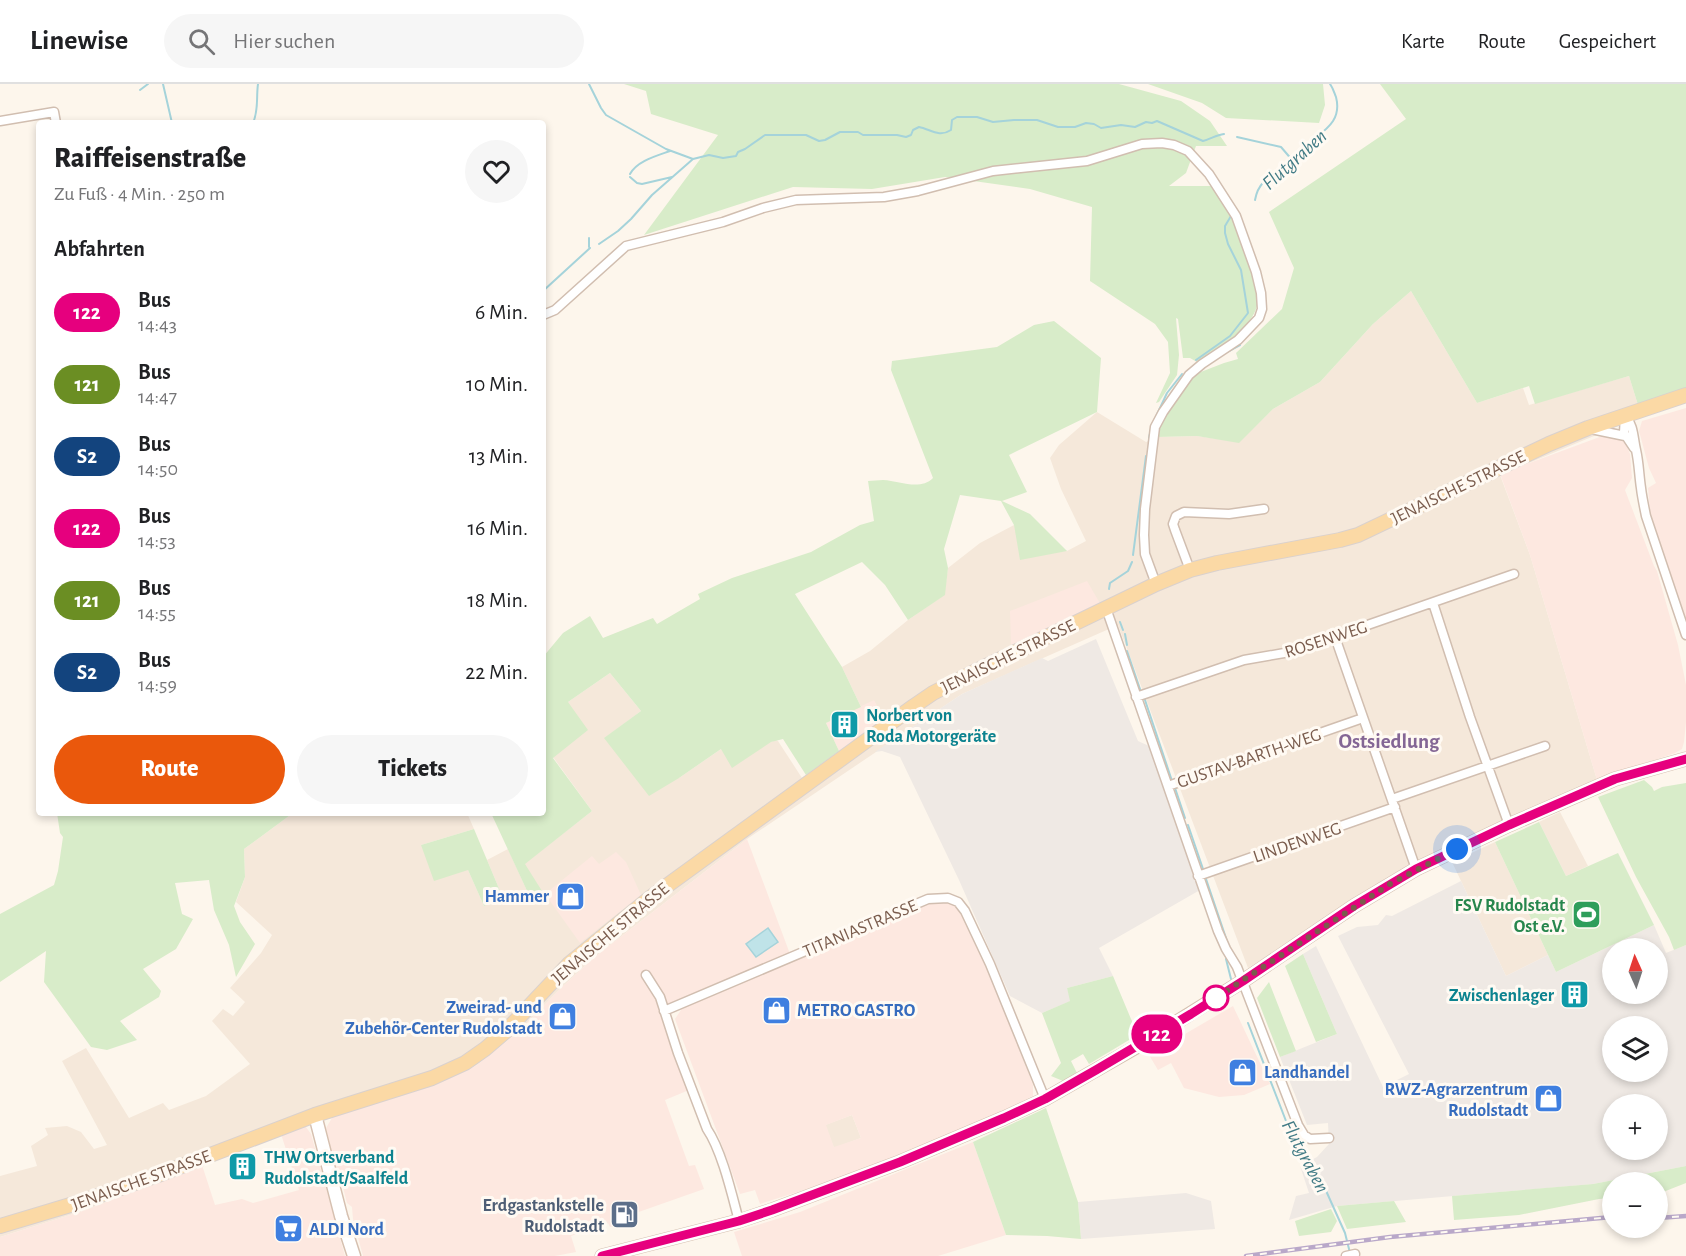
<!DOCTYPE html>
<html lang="de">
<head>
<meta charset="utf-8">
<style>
  :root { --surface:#fff; --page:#f6f6f6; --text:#202124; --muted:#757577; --line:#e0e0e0; --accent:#ea580c }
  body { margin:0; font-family:"Alegreya Sans",sans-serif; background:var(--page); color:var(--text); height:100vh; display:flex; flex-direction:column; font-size:22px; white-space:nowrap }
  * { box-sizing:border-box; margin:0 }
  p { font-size:20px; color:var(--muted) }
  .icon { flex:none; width:33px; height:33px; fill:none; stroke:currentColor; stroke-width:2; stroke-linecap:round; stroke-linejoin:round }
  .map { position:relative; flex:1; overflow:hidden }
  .details { position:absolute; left:36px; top:36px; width:510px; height:696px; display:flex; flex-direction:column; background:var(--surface); border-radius:6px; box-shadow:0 3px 9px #0003 }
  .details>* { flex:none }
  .badge { padding:0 12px; border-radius:20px; font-size:21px; line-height:39px }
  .needle { width:39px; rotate:357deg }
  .tools { position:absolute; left:1602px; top:854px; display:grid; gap:12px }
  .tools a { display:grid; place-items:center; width:66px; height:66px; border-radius:50%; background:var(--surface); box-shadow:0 3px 9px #0003; font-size:30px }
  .you { position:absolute; width:30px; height:30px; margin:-15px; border:4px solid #fff; border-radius:50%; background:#1a73e8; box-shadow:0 0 0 9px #1a73e833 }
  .map>.badge { position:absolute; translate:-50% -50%; box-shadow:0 0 0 3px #fff }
  h2 { padding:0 18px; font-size:22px; line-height:54px }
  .round { display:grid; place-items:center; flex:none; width:63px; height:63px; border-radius:32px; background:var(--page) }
  .head { display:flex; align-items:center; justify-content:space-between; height:102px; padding:0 18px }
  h1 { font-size:28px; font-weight:800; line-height:45px }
  .button { display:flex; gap:12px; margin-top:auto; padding:12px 18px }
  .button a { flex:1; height:69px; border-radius:36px; background:var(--accent); color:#fff; font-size:24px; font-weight:800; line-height:69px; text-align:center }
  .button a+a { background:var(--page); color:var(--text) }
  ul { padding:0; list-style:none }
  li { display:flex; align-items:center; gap:18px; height:72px; padding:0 18px }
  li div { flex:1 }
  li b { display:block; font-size:22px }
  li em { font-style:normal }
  li .badge { min-width:66px; font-weight:700; text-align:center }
  header { display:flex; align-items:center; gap:36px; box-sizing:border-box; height:84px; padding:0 30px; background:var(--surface); border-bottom:2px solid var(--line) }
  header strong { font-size:28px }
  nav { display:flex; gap:33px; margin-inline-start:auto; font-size:21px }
  .search { width:420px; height:54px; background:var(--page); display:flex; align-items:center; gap:15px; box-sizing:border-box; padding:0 21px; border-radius:33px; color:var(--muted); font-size:22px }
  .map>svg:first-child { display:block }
  .residential { fill:#f5e8da }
  .commercial { fill:#fde8e0; fill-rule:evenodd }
  .industrial { fill:#efe9e4; fill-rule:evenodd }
  .green { fill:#d8ecc9 }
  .water { fill:#bfe3e8; stroke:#a5d3da; stroke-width:1.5 }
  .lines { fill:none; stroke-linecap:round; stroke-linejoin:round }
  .stream { stroke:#a5d3da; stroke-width:2 }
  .street-casing { stroke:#d1beb0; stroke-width:11 }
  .secondary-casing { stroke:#d6c0b0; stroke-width:15 }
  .primary-casing { stroke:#dad1cd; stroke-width:16 }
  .street { stroke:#fff; stroke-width:8 }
  .secondary { stroke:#fff; stroke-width:12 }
  .primary { stroke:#fbd9a5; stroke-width:14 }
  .rail-casing { stroke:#b9a8c9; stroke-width:4.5 }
  .rail { stroke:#fffaf3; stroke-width:2; stroke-dasharray:7; stroke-linecap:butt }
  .line-casing { stroke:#fff; stroke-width:14 }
  .line { stroke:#e6007e; stroke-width:9 }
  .walk { stroke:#7a5c4d; stroke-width:6; stroke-dasharray:0 10.8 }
  .stop-dot { fill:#fff; stroke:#e6007e; stroke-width:3 }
  .labels { text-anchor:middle; stroke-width:6; stroke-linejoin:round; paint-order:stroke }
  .street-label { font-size:18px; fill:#7a5c4d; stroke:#fffaf3 }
  .culture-label { font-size:18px; font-weight:bold; fill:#0d838f; stroke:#fffaf3; text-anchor:start }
  .shop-label { font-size:18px; font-weight:bold; fill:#366cbe; stroke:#fffaf3; text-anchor:end }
  .leisure-label { font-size:18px; font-weight:bold; fill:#27864d; stroke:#fffaf3; text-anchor:end }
  .service-label { font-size:18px; font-weight:bold; fill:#4e5e75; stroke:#fffaf3; text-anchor:end }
  .water-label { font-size:20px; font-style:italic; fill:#437c86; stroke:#fffaf3 }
  .quarter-label { font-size:21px; font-weight:bold; fill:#846695; stroke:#fffaf3 }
</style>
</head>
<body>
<header>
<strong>Linewise</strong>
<div class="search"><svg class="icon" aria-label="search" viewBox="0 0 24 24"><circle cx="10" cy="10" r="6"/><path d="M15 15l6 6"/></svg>Hier suchen</div>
<nav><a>Karte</a><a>Route</a><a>Gespeichert</a></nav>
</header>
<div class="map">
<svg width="1686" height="1172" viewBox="0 0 1686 1172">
  <rect width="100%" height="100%" fill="#fdf6ec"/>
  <path class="residential" d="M1411,207L1477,319L1523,304L1529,321L1629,292L1642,334L1623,340L1500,391L1530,471L1597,696L1409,781L1248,884L1118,541L962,610L747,755L596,872L561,904L518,948L477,981L435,1001L345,1028L332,1034L301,1043L86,1126L0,1153V1092L37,1082L31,1062L48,1051L45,1044L67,1042L81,1048L94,1065L107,1061L62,977L86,964L129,1034L163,1019L169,1026L206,1012L250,980L212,937L223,925L233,932L245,918L230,904L261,869L272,851L236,818L245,793L244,765L293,729H467L474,745L421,761L468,786L484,822L503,814L487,776L508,765L528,809L541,807L524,780L592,727L553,673L568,618L610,589L641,627L605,654L679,694L721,665L771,658L776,656L778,657L802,694L884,635L874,617L861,623L842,583L870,567L908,536L944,511L948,484L980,459L1014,441L1067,467L1086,457L1061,405L1050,374L1059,361L1097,328L1146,358L1157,353L1197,352L1239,358L1273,325L1320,298L1373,240Z
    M1560,728L1588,782L1566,792L1539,738Z
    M1495,758L1548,871L1506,892L1452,778Z
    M852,1031L861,1054L834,1064L825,1041Z"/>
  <path class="commercial" d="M1686,324V536L1650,430L1648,404L1656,399L1649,384L1639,347L1642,337Z
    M1605,351L1616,353L1625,358L1630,370L1632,394L1625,406L1654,482L1657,487L1678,561L1686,601V638L1684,658L1682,665L1675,669L1597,696L1530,471L1500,390Z
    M1087,497L1101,521L1011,561L1010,527Z
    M874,616L884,635L839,667L826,639Z
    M747,755L790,870L659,926L689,1006L665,1016L689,1082L695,1081L704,1105L633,1130L634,1135L610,1143L608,1139L571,1152L576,1168L555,1172H363L353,1135L352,1123L347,1119L340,1091L336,1087L327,1060L330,1059L326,1044L332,1034L345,1028L435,1001L477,981L518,948L561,904L596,872Z
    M616,768L626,778L641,811L580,859L545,810L592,772L599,780Z
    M932,817H949L957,822L964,831L987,880L1004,922L1033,1001V1012L995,1031L871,1082L804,1106L760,1120L755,1106L740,1110L675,935L683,923L867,845H878L877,840ZM852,1031L861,1054L834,1063L826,1041Z
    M1233,922L1270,1000L1244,1011L1219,1013L1184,1004L1171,979L1158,986L1149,971Z
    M301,1043H306L311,1050L345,1172H0V1153L86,1126L202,1081L215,1121L242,1115L253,1119L299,1106L281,1050Z
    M973,1058L1006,1151L938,1172H742L734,1148L800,1128Z"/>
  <path class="industrial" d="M1096,555L1138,657L1149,662L1200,806L1099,864L1113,892L1067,904L1071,917L1042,929L1010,912L959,796L900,673L882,667L875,668L962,610L1042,574L1048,577Z
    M1461,797L1506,892L1548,871L1556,888L1654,841L1666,869L1686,861V1082L1593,1100L1337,1122L1289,1136L1296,1112L1309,1109L1300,1082L1317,1073L1329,1060L1328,1039L1307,1041L1280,973L1337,950L1303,870L1316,862L1383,1003L1409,990L1338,852L1357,843L1378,841L1386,831L1392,832ZM1612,864H1658V909H1612ZM1612,942H1658V987H1612ZM1612,1020H1658V1065H1612Z
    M1186,1109L1211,1117L1215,1145L1081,1155L1078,1118Z"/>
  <path class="green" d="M624,0H1119L1181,17L1210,37L1227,62H1196L1186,89L1169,102H1218C1230,125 1265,201 1256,225C1247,249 1218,264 1197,278L1190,274H1183L1178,235L1176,234L1179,271L1177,291L1159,318L1156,319L1170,289L1168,258L1155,240L1090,197L1092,123L1030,105L945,93L872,105L793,103L644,151L718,51L651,30L646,7Z
    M1148,0H1323L1325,21L1319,39L1226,34L1202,19Z
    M1380,0H1686V305L1638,321L1629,292L1535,320L1529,302L1477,319L1411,207L1373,240L1320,298L1273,325L1239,359L1197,352L1157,353L1158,343L1165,331L1193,291L1224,279L1238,275L1236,269L1282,225L1294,184L1269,128L1406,35Z
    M1054,237L1101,274L1097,328L1009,371L1027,408L1002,417L1030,430L1067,467L1020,476L1014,441L1001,417L960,411L944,465L948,484L945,511L908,536L885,501L862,478L795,510L842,583L861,623L826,639L839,667L806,691L783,655L771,658L732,684L721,665L679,694L649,712L604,654L641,627L610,589L568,618L588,646L553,674L592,727L525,780L542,807L528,809L491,729H543V573L563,549L590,532L603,554L653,534L657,540L700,515L698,510L732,494L811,468L860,441L874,437L868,397C873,397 878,396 883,396C900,397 920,407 933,394L891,286L892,277L997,263L1034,241Z
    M1644,696L1652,703L1654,707L1662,703L1686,699V861L1674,866L1669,853L1636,793L1598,713Z
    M57,729H293L244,765L245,793L234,822L240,838L255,860L236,893L229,861L214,826L209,796L175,799L182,830L193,835L176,865L143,885L161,907L159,913L120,937L137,956L107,966L91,963L44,898L46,867L0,898V830L54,801L58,787L63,753L60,749Z
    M1539,738L1566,792L1618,769L1654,841L1556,888L1495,758Z
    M474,745L503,814L484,822L468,786L434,797L421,761Z
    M1303,870L1337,950L1316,958L1285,882Z
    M1113,892L1131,935L1139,950L1089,980L1083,970L1071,977L1077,989L1063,997L1051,992L1061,979L1042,929L1070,917L1067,904Z
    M1269,898L1296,967L1280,973L1257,914Z
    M1046,1024L1078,1118L1081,1155L1047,1152L1006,1151L973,1058Z
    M1686,1082V1099L1658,1110V1098H1612V1114L1599,1115L1519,1131L1454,1136L1452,1112L1593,1100Z
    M1394,1117L1406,1138L1347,1145L1337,1122Z
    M1331,1125L1337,1137L1331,1148L1299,1152L1295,1137Z"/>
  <path class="water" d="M768,844L778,858L756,873L746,860Z"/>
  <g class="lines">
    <path class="stream" d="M163,0L172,39
      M589,0L601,24L606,31L666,65L693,75
      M140,6L148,0
      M253,39C259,25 256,14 258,0
      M1237,53L1281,63L1293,77
      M630,90C637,77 656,72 670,67
      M630,93L637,99L642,100L672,93
      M1255,116C1259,93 1276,91 1292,78C1297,74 1300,68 1304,64C1320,48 1343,40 1336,13C1334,8 1333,4 1330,0
      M589,154V163
      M599,160L618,147L631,135L652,111L693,75L709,71L723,74L736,72L738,68L745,65L765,51H806L819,57L825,56L840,48H858L863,51H897L906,53L911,51L913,46L919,43C930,45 939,54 951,46L952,36L957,33H977L993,38L1014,36H1037L1058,43H1075L1086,39L1094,40L1101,44L1121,41L1135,43L1146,38L1152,39L1157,37L1203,57C1211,55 1216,51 1224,50
      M543,207L590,164
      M1227,268L1240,261
      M1196,276L1230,252L1248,229L1241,186L1228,160L1225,149V142L1231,132
      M1153,339L1167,309L1182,290
      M1149,354L1151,345
      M1133,471L1146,372
      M1109,505L1110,499L1128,487L1132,478
      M1120,538L1123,546
      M1125,550L1127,561
      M1127,567L1141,608
      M1144,613L1172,697
      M1175,704L1185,734
      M1188,741L1203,785
      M1206,795L1228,860
      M1226,875L1231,895
      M1248,939L1293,1055L1323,1100L1345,1149L1350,1169"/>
    <defs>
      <path id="street" d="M0,37L54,28L56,39
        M543,231L555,226L626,162L723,138L763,124L796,116L884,113L918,107L993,87L1087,77L1142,60L1162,59L1174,61L1188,67L1209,90L1236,132L1256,188L1261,209L1262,225L1259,234L1238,256L1202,280L1189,291L1163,328L1155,343L1145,425L1144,451L1145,470L1156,500
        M1625,331C1634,342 1633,353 1636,366C1639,379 1639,391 1641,404C1642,413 1644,422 1646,432L1686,551
        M1625,331L1624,349L1634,364
        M1591,345L1625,352
        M1190,486L1175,446L1173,440L1176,432L1184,428L1229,430L1264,425
        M1433,519L1470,633L1509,741
        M1106,524L1218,847L1226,865L1237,883L1298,1041L1304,1051L1310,1055L1329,1054
        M1335,553L1416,785
        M1136,613L1244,576L1290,568L1514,490
        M1168,702L1363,634
        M1392,715L1545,662
        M1198,792L1395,723
        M646,891L660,913L678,969L707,1045C722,1067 732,1111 739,1137
        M664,927L928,815L948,814L958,818L965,827L990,880L1045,1015
        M1346,1172L1355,1170"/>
      <path id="secondary" d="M315,1031L341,1132L354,1172
        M602,1172L739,1137L772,1126L900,1078L1004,1034L1045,1015L1138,962L1243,897L1354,822L1416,785L1509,741L1615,695L1686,675"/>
      <path id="primary" d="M0,1142L77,1119L158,1091L315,1031L432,994L465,979L485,965L506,947L569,880L650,814L914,622L933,609L974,588L1156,500L1190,486L1217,479L1340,456L1358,451L1549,360L1588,344L1686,311"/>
    </defs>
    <use href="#street" class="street-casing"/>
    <use href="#secondary" class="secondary-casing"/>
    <use href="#primary" class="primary-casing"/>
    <use href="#street" class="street"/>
    <use href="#secondary" class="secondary"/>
    <use href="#primary" class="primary"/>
    <defs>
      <path id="rail" d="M1658,1134L1686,1132
        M1246,1172L1390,1153L1612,1133"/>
    </defs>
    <use href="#rail" class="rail-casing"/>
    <use href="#rail" class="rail"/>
  </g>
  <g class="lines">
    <defs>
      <path id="line" d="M602,1172L739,1137L772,1126L900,1078L1004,1034L1045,1015L1096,986L1191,930L1243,897L1354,822L1416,785L1509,741L1615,695L1686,675"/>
    </defs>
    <use href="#line" class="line-casing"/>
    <use href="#line" class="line"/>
    <path class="walk" d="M1216,914L1208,919L1390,800L1457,765"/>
  </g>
  <defs>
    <symbol id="building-square" viewBox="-11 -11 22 22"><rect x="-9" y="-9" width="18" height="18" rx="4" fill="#0f9aa8" stroke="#fffaf3"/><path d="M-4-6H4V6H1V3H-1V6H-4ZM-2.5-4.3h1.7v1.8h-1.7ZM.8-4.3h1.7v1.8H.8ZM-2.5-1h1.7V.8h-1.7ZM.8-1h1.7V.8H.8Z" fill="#fff"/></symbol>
    <symbol id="shop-square" viewBox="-11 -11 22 22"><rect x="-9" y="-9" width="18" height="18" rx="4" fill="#3f7fe0" stroke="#fffaf3"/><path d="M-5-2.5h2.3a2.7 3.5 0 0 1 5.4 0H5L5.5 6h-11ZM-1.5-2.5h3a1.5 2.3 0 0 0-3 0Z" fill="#fff"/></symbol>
    <symbol id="stadium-square" viewBox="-11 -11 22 22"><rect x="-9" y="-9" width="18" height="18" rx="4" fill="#2e9e5b" stroke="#fffaf3"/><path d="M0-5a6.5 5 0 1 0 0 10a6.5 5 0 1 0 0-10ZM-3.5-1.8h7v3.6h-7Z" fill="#fff"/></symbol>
    <symbol id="fuel-square" viewBox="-11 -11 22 22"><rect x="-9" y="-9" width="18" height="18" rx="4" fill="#5c6f8a" stroke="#fffaf3"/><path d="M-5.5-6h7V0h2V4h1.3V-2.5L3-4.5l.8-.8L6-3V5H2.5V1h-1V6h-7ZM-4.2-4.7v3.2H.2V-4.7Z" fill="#fff"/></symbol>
    <symbol id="supermarket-square" viewBox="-11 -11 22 22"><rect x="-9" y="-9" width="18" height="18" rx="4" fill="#3f7fe0" stroke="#fffaf3"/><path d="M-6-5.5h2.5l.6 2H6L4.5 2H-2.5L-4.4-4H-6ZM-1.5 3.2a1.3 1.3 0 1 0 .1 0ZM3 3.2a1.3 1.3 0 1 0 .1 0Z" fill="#fff"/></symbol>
  </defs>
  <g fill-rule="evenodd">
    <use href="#building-square" x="828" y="624" width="33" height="33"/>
    <use href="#shop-square" x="554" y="796" width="33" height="33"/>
    <use href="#stadium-square" x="1570" y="814" width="33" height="33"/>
    <use href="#building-square" x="1558" y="894" width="33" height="33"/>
    <use href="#shop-square" x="760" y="910" width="33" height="33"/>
    <use href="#shop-square" x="546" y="916" width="33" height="33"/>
    <use href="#shop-square" x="1226" y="972" width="33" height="33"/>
    <use href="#shop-square" x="1532" y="998" width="33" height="33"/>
    <use href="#building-square" x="226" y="1066" width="33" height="33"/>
    <use href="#fuel-square" x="608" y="1114" width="33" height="33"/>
    <use href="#supermarket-square" x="272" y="1128" width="33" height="33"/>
  </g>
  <circle class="stop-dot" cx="1216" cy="914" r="12"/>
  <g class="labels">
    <g class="street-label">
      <text transform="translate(1458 403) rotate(-26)" y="6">JENAISCHE STRASSE</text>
      <text transform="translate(1326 555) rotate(-18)" y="6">ROSENWEG</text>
      <text transform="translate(1008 572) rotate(-26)" y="6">JENAISCHE STRASSE</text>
      <text transform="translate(1249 674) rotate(-19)" y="6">GUSTAV-BARTH-WEG</text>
      <text transform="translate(1297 758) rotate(-19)" y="6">LINDENWEG</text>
      <text transform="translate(860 844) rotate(-23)" y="6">TITANIASTRASSE</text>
      <text transform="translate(610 849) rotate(-40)" y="6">JENAISCHE STRASSE</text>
      <text transform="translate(141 1096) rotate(-20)" y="6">JENAISCHE STRASSE</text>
    </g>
    <g class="culture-label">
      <text x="866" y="637">Norbert von<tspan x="866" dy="21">Roda Motorgeräte</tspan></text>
      <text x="1554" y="917" text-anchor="end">Zwischenlager</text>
      <text x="264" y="1079">THW Ortsverband<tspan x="264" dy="21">Rudolstadt/Saalfeld</tspan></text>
    </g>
    <g class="shop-label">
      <text x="549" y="818">Hammer</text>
      <text x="542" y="929">Zweirad- und<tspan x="542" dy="21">Zubehör-Center Rudolstadt</tspan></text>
      <text x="797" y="932" text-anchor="start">METRO GASTRO</text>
      <text x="1264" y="994" text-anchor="start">Landhandel</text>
      <text x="1528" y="1011">RWZ-Agrarzentrum<tspan x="1528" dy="21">Rudolstadt</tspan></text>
      <text x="309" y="1151" text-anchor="start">ALDI Nord</text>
    </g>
    <g class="leisure-label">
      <text x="1565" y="827">FSV Rudolstadt<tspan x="1565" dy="21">Ost e.V.</tspan></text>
    </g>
    <g class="service-label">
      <text x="604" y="1127">Erdgastankstelle<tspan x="604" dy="21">Rudolstadt</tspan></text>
    </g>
    <g class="water-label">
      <text transform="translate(1294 75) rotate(-42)" y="7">Flutgraben</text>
      <text transform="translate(1306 1072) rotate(62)" y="7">Flutgraben</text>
    </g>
    <g class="quarter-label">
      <text x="1389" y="664">Ostsiedlung</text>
    </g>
  </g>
</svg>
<div class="tools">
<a><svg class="needle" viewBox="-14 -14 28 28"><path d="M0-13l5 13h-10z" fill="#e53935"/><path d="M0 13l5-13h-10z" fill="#757577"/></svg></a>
<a><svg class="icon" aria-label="layers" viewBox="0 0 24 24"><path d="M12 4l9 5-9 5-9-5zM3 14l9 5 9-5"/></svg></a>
<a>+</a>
<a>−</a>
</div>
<div class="you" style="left:1457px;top:765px"></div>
<b class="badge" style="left:1157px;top:950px;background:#e6007e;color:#fff">122</b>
<section class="details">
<div class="head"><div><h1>Raiffeisenstraße</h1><p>Zu Fuß · 4 Min. · 250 m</p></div><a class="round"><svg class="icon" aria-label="heart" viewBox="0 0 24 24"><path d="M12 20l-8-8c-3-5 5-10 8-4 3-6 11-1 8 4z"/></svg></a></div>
<h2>Abfahrten</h2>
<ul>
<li><span class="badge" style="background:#e6007e;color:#fff">122</span><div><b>Bus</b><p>14:43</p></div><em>6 Min.</em></li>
<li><span class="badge" style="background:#6b8e23;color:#fff">121</span><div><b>Bus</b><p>14:47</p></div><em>10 Min.</em></li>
<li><span class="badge" style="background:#13447e;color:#fff">S2</span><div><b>Bus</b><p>14:50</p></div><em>13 Min.</em></li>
<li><span class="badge" style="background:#e6007e;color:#fff">122</span><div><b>Bus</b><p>14:53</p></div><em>16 Min.</em></li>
<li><span class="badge" style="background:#6b8e23;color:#fff">121</span><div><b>Bus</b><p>14:55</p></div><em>18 Min.</em></li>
<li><span class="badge" style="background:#13447e;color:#fff">S2</span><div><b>Bus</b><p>14:59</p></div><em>22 Min.</em></li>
</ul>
<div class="button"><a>Route</a><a>Tickets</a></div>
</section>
</div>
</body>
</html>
